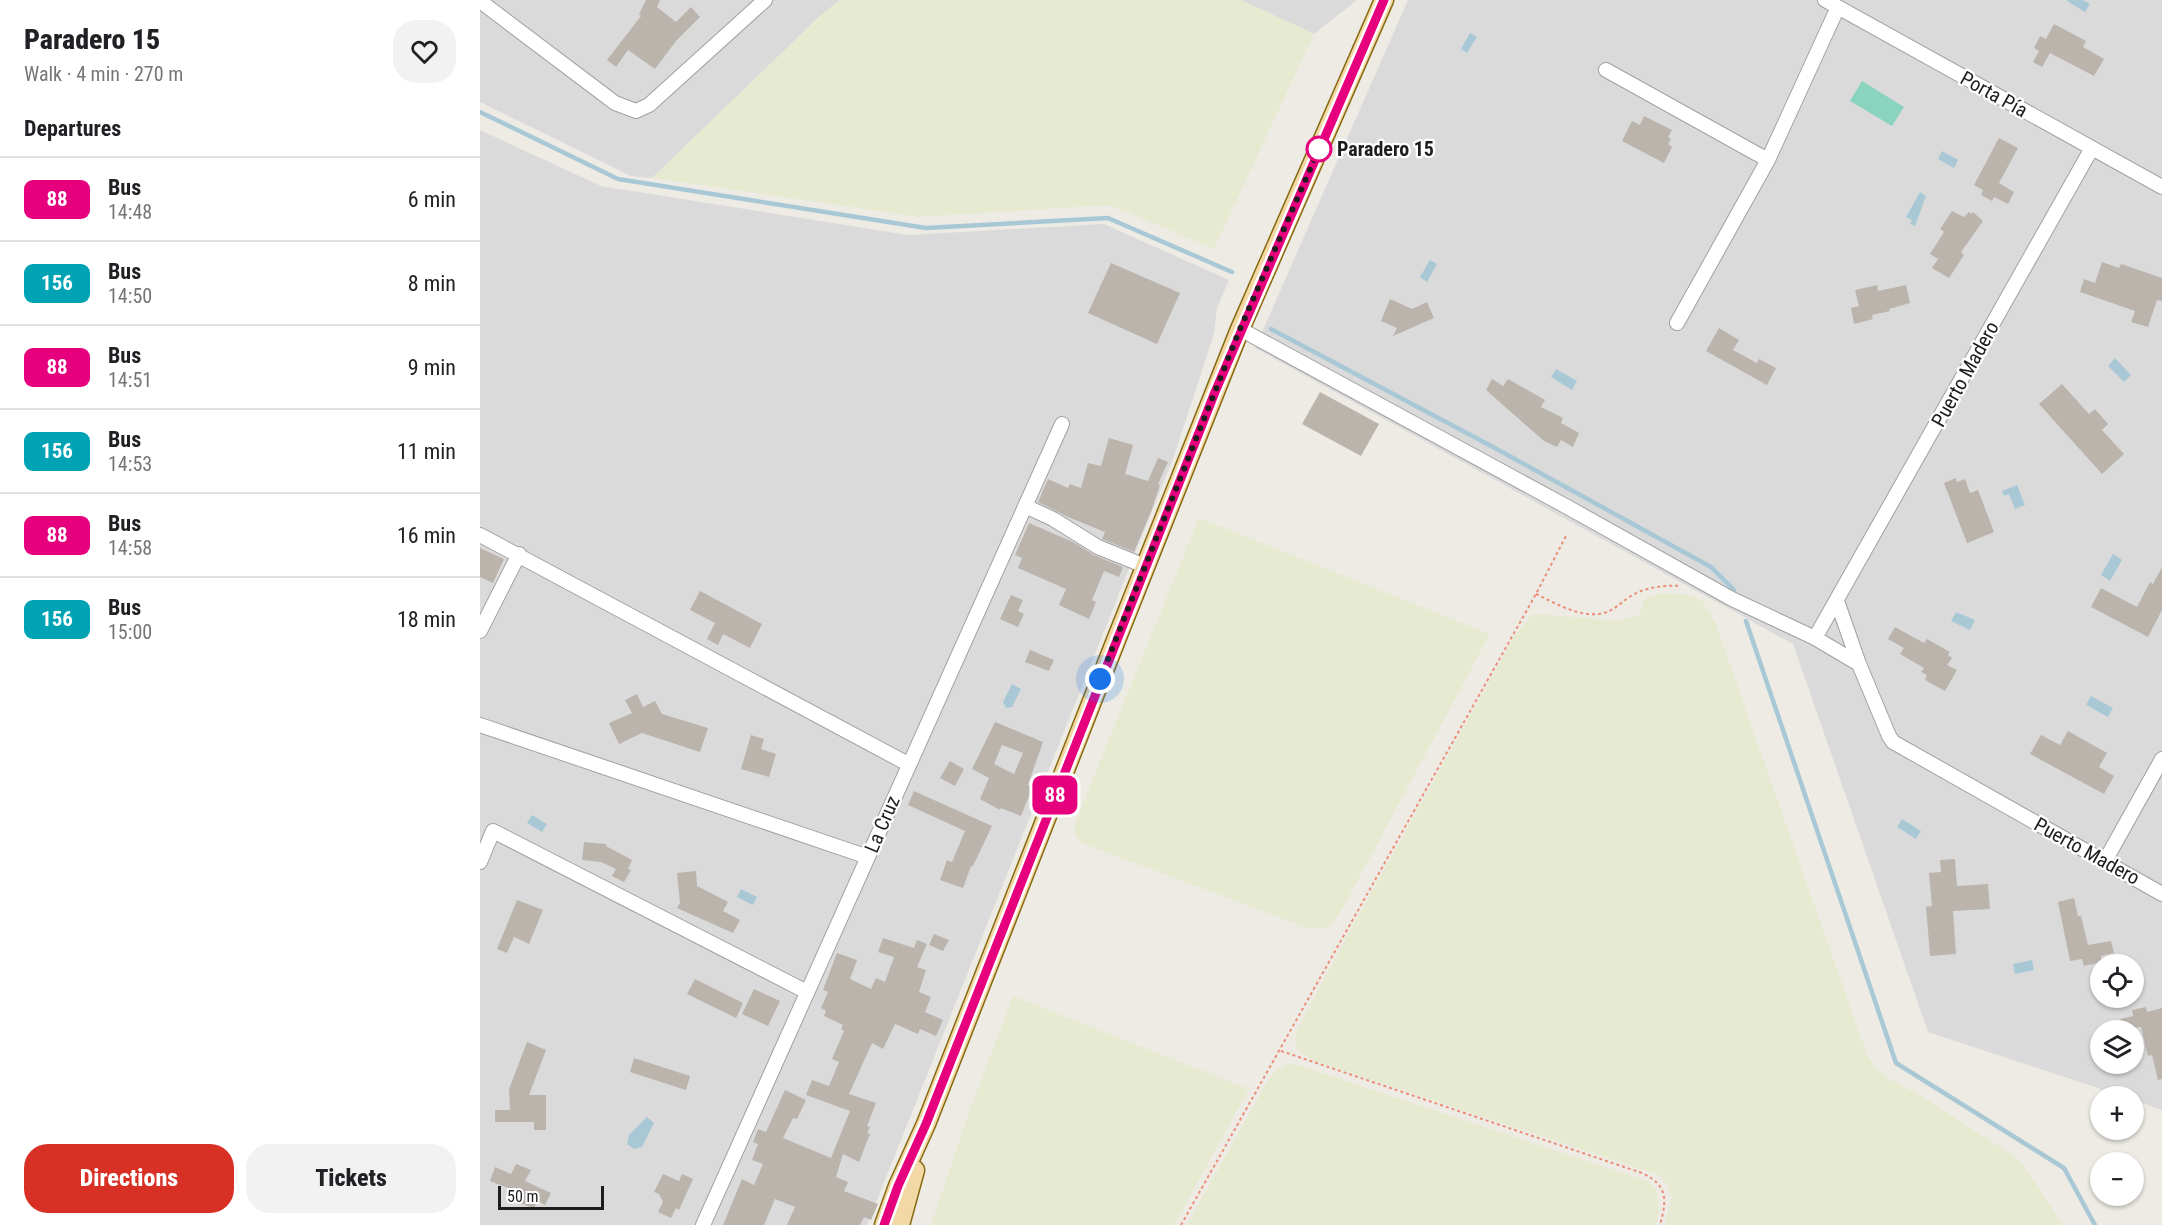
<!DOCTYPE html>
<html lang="en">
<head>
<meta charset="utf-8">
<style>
  :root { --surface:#fff; --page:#f2f2f2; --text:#202124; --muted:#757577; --line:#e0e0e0; --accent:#d93025 }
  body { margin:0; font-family:"Roboto Condensed",sans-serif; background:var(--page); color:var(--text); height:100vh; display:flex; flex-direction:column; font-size:22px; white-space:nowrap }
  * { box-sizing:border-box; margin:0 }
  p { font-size:20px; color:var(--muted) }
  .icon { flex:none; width:33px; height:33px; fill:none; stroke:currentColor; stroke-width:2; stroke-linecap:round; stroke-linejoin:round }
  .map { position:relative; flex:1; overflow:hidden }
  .panel { display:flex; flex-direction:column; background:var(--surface); width:480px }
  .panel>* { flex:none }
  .badge { padding:0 12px; border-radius:9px; font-size:21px; line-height:39px }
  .buttons { position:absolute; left:1610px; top:954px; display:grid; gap:12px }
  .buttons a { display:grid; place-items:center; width:54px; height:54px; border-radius:50%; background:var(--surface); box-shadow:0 2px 4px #0004; font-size:30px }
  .scale { position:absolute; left:18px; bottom:15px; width:106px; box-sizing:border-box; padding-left:6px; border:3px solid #1d1d1d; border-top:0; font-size:16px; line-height:21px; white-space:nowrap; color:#1d1d1d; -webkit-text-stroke:4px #fff; paint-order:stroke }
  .you { position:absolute; width:30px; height:30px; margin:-15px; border:4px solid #fff; border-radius:50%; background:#1a73e8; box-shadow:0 0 0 9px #1a73e833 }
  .map>.badge { position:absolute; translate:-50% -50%; box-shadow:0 0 0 3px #fff }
  h2 { padding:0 24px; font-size:22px; line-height:54px }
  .round { display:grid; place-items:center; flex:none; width:63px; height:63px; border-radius:24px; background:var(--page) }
  .summary { display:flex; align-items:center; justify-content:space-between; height:102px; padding:0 24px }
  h1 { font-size:28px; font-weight:800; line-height:45px }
  .action { display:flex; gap:12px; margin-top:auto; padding:12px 24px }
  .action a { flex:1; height:69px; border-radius:24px; background:var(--accent); color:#fff; font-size:24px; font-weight:800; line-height:69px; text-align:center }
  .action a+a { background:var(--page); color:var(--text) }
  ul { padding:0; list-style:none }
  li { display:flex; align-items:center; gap:18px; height:84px; padding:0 24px; border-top:2px solid var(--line) }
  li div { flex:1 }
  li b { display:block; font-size:22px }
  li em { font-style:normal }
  li .badge { min-width:66px; font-weight:700; text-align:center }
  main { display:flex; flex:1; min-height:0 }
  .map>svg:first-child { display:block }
  .residential { fill:#dbdada; fill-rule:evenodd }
  .farmland { fill:#e6ead1 }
  .pitch { fill:#8ad4bf }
  .water { fill:#a9c8d6 }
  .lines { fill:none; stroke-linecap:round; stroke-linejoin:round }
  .stream { stroke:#a9c8d6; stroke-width:4.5 }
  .building { fill:#bab4ad; fill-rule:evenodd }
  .minor-casing { stroke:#a1a1a1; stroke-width:16 }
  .major-casing { stroke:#876a10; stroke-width:21 }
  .path { stroke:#eb8e78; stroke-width:2; stroke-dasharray:3 3; stroke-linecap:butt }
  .minor { stroke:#fff; stroke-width:14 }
  .major { stroke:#f2d8a5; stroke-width:18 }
  .line-casing { stroke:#fff; stroke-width:14 }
  .line { stroke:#e6007e; stroke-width:9 }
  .walk { stroke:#1d1d1d; stroke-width:6; stroke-dasharray:0 10.8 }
  .stop-dot { fill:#fff; stroke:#e6007e; stroke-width:3 }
  .labels { text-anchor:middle; stroke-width:4.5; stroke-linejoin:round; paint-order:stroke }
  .street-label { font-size:20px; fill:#1d1d1d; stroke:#fff }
  .stop-label { font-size:20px; font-weight:bold; fill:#1d1d1d; stroke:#fff; text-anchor:start }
</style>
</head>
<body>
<main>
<section class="panel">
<div class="summary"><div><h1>Paradero 15</h1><p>Walk · 4 min · 270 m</p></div><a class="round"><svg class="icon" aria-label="heart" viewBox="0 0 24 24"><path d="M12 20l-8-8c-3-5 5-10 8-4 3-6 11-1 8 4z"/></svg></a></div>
<h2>Departures</h2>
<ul>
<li><span class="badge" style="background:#e6007e;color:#fff">88</span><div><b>Bus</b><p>14:48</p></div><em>6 min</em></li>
<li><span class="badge" style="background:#00a3b4;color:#fff">156</span><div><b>Bus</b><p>14:50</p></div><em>8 min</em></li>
<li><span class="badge" style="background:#e6007e;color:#fff">88</span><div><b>Bus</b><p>14:51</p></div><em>9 min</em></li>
<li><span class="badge" style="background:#00a3b4;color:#fff">156</span><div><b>Bus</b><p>14:53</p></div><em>11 min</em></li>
<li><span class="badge" style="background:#e6007e;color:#fff">88</span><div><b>Bus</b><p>14:58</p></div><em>16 min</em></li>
<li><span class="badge" style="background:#00a3b4;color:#fff">156</span><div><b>Bus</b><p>15:00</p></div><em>18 min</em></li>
</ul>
<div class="action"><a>Directions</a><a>Tickets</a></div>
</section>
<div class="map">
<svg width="1682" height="1225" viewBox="0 0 1682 1225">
  <rect width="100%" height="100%" fill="#edebe4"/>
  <path class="residential" d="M0,0H360L341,15L172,178L151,176L0,102Z
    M761,0H877L834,34Z
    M928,0H1682V1110L1653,1100V1096H1642L1448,1032L1313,644L775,348ZM1620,964H1653V998H1620ZM1620,1030H1653V1064H1620Z
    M0,130L121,186L428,235L624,224L749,280L737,308L734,334L694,456L387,1225H0Z"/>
  <path class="farmland" d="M360,0H761L834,34L734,249L630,205L439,217L172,178L341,15Z
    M719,518L1010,634L865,904L853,924L845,929L827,928L609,846L600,842L595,835V825L599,813Z
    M1180,593L1208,595L1215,597L1223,602L1235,622L1380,1035L1388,1056L1395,1067L1409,1079L1438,1094L1531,1154L1543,1165L1556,1183L1582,1225H1185L1192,1197L1188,1186L1179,1175L832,1060L820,1053L817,1049L815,1039L817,1030L871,929L1034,637L1048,619L1052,615L1058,614L1139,621L1159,615L1165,599Z
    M533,996L769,1089L694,1225H451L491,1107Z
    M812,1063L1167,1181L1175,1187L1177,1193L1179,1210L1176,1225H707L788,1080L797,1070Z"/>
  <path class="pitch" d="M1382,81L1424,107L1412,126L1370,101Z"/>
  <path class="water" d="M1588,0H1603L1610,4L1605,12L1587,1Z
    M990,33L997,37L987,53L981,49Z
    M1462,151L1478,160L1474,168L1458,159Z
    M1440,192L1446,196L1435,226L1430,224L1432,220L1426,217Z
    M950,260L957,264L947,282L940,277Z
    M1635,358L1651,375L1644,382L1628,366Z
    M1076,369L1097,381L1092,390L1071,377Z
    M1537,485L1545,505L1535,509L1529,494L1524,496L1522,491Z
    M1633,554L1642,560L1630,581L1621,575Z
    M1476,612L1495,620L1490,630L1471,621Z
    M532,684L541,689L532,707L526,708L523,702Z
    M1611,696L1633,708L1628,717L1606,705Z
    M52,815L67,824L62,832L47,823Z
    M1422,819L1441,831L1436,839L1417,827Z
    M261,889L277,897L273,905L257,897Z
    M1552,960L1554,970L1535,974L1533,964Z
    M167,1117L174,1123L162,1147L154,1149L147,1144L149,1135Z"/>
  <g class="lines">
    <path class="stream" d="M0,112L138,179L446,228L628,218L752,272
      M791,329L1013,447L1231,567L1254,590
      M1266,621L1416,1063L1584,1168L1615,1225"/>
  </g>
  <path class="building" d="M166,0H180L177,7L196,22L211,7L220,17L196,41L175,69L148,50L136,67L127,60L161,16L159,14Z
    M1574,24L1606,41L1603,47L1624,59L1614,76L1570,53L1562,67L1553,62L1559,51L1554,48L1560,36L1566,39Z
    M1164,116L1192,130L1188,137L1191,139L1188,144L1192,147L1184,163L1142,141L1152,121L1160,125Z
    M1519,138L1538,148L1519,183L1534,192L1528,204L1514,197L1512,201L1501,195L1503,190L1494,185Z
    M1472,211L1484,217L1489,212L1491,214L1493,212L1503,221L1481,252L1484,255L1469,278L1452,268L1458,259L1450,254L1464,232L1460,229Z
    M1622,262L1639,268L1641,264L1682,278V301L1677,300L1668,327L1651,322L1655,311L1600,292L1604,279L1615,283Z
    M631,263L700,293L677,344L608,313Z
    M1397,285L1398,291L1426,285L1430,303L1409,309L1410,311L1392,315L1393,319L1374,324L1371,308L1379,306L1375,290Z
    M910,299L932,309L947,302L954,318L913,336L917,328L901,321Z
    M1239,328L1259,340L1253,350L1277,363L1279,359L1296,368L1287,385L1226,351Z
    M1012,379L1023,386L1028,379L1065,400L1061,407L1083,418L1081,423L1099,433L1093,447L1081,440L1077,447L1064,441L1006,390Z
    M1582,384L1609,414L1615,409L1628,424L1622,430L1644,454L1622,474L1559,404Z
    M840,392L899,424L881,456L822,424Z
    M629,438L653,445L645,474L668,481L678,458L688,462L678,484L680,485L672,509L654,552L622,539L625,532L588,517L558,502L568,479L588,488L590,484L601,488L608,463L621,466Z
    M1476,478L1477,482L1485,479L1490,493L1498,490L1514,532L1487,543L1464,483Z
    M549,523L593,542L614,555L643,567L639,577L624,571L612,600L616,602L609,619L579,605L586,589L538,568L542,558L535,555Z
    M0,548L24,559L13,583L0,577Z
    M1682,567V610L1668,637L1611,607L1621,588L1657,607L1670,582L1673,584Z
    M220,591L282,624L270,648L243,634L238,645L227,639L235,623L210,610Z
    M531,595L543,600L538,611L544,614L538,627L520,619Z
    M1415,627L1444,643L1447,639L1470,652L1468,655L1472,658L1467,665L1477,670L1465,691L1445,680L1447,675L1441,672L1444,668L1420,654L1424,648L1408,639Z
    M550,650L574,660L569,671L545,662Z
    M157,694L163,707L175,701L182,714L228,728L220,752L162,733L139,744L129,723L152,713L145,700Z
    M515,722L563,742L548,785L553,786L541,816L521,808L520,810L500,799L509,778L492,769ZM522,745L543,753L534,774L514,764Z
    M1588,731L1627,753L1619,767L1634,776L1624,794L1550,754L1561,735L1580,745Z
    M271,735L284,739L281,749L296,754L289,777L261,769Z
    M470,761L484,769L475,786L460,778Z
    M434,791L512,826L493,866H491L483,888L460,880L467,860L472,862L485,831L428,805Z
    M104,842L126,844V846L152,860L148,869L151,870L144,882L132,876L136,869L121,862L102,860Z
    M1475,859L1477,886L1508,884L1510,909L1473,911L1476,954L1450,956L1446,907L1452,906L1449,873L1461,872L1460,860Z
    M216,871L217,886L248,902L243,911L260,920L253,933L197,908L200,903L197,873Z
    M1594,898L1598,916H1601L1608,945L1631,941L1634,953L1621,956L1622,962L1604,966L1602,959L1590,961L1578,902Z
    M37,900L63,910L49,944L34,937L27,953L17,949Z
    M454,934L469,940L463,951L449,945Z
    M403,938L434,948L437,940L447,944L437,967L446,970L439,992L451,997L445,1012L463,1020L456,1036L440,1029L438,1034L415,1024L403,1049L392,1043L369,1094L396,1103L387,1126L390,1127L387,1133L390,1134L379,1162L363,1154L356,1177L368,1182L364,1191L398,1204L391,1220L384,1217L380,1225H307L315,1207L295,1199L284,1225H243L262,1179L274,1185L283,1164L272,1160L278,1144L273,1142L278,1129L286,1132L305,1090L326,1100L317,1119L313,1118L303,1138L351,1158L370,1111L326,1095L332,1080L349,1086L359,1062L352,1059L364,1031L361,1029L363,1025L344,1016L346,1011L341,1008L348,992L343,990L357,953L377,960L370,979L391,989L396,978L405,982L414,957L398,952Z
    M215,979L263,1003L256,1018L207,994Z
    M274,989L300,1001L288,1026L262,1014Z
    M1666,1007L1667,1012L1682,1008V1079L1678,1080L1672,1055L1668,1056L1661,1027L1643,1030L1640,1019L1653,1016L1652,1010Z
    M47,1042L66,1050L49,1095H66V1130H54V1122H15V1110H30L29,1089Z
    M154,1058L210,1076L206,1090L150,1072Z
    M36,1164L51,1170L45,1181L71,1193L65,1205L57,1201L54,1209L34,1200L38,1192L10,1181L15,1167L31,1174Z
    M183,1174L199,1181L202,1174L213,1179L199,1210L196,1208L191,1218L178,1212L183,1202L179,1194L174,1192Z"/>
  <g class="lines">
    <defs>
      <path id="minor" d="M1345,0L1682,187
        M0,1L135,103L156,111L169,105L285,0
        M1126,70L1288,160
        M1197,323L1288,160L1358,7
        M760,329L1091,509L1252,599L1335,638L1379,664
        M545,506L573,519L618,547L665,566
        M0,535L428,764
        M1357,601L1379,664L1409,736L1413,742L1682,894
        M0,631L39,554
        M1335,638L1612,148
        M0,725L388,857
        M1625,861L1682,759
        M0,862L13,831L327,992
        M223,1225L582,424"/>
      <path id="major" d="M404,1225L418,1186L446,1124L638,635L760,329L904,0
        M420,1225L435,1170"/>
    </defs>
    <use href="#minor" class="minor-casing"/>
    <use href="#major" class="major-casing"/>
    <path class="path" d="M1056,594C1075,603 1096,616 1118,614C1132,613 1140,603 1151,596C1165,587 1184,585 1201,586
      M801,1051L1162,1173C1188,1185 1187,1200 1180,1225
      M701,1225L1056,594L1087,534"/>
    <use href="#minor" class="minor"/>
    <use href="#major" class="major"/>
  </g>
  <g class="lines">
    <defs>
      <path id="line" d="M404,1225L418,1186L446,1124L735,392L904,0"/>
    </defs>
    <use href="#line" class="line-casing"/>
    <use href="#line" class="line"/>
    <path class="walk" d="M620,679L760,329L839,149"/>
  </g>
  <circle class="stop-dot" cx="839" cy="149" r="12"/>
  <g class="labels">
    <g class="street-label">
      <text transform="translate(1514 94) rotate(29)" y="7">Porta Pía</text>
      <text transform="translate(1485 374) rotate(-61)" y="7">Puerto Madero</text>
      <text transform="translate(402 824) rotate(-67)" y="7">La Cruz</text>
      <text transform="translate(1607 851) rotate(29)" y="7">Puerto Madero</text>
    </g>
    <g class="stop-label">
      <text x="857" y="156">Paradero 15</text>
    </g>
  </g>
</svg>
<div class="buttons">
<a><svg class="icon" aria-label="locate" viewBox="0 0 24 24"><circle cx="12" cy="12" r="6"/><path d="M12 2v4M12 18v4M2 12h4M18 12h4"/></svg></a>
<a><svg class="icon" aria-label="layers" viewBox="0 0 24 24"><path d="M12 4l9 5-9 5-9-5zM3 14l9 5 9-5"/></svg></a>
<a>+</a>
<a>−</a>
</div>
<div class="scale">50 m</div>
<div class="you" style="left:620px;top:679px"></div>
<b class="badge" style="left:575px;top:795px;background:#e6007e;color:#fff">88</b>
</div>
</main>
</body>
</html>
